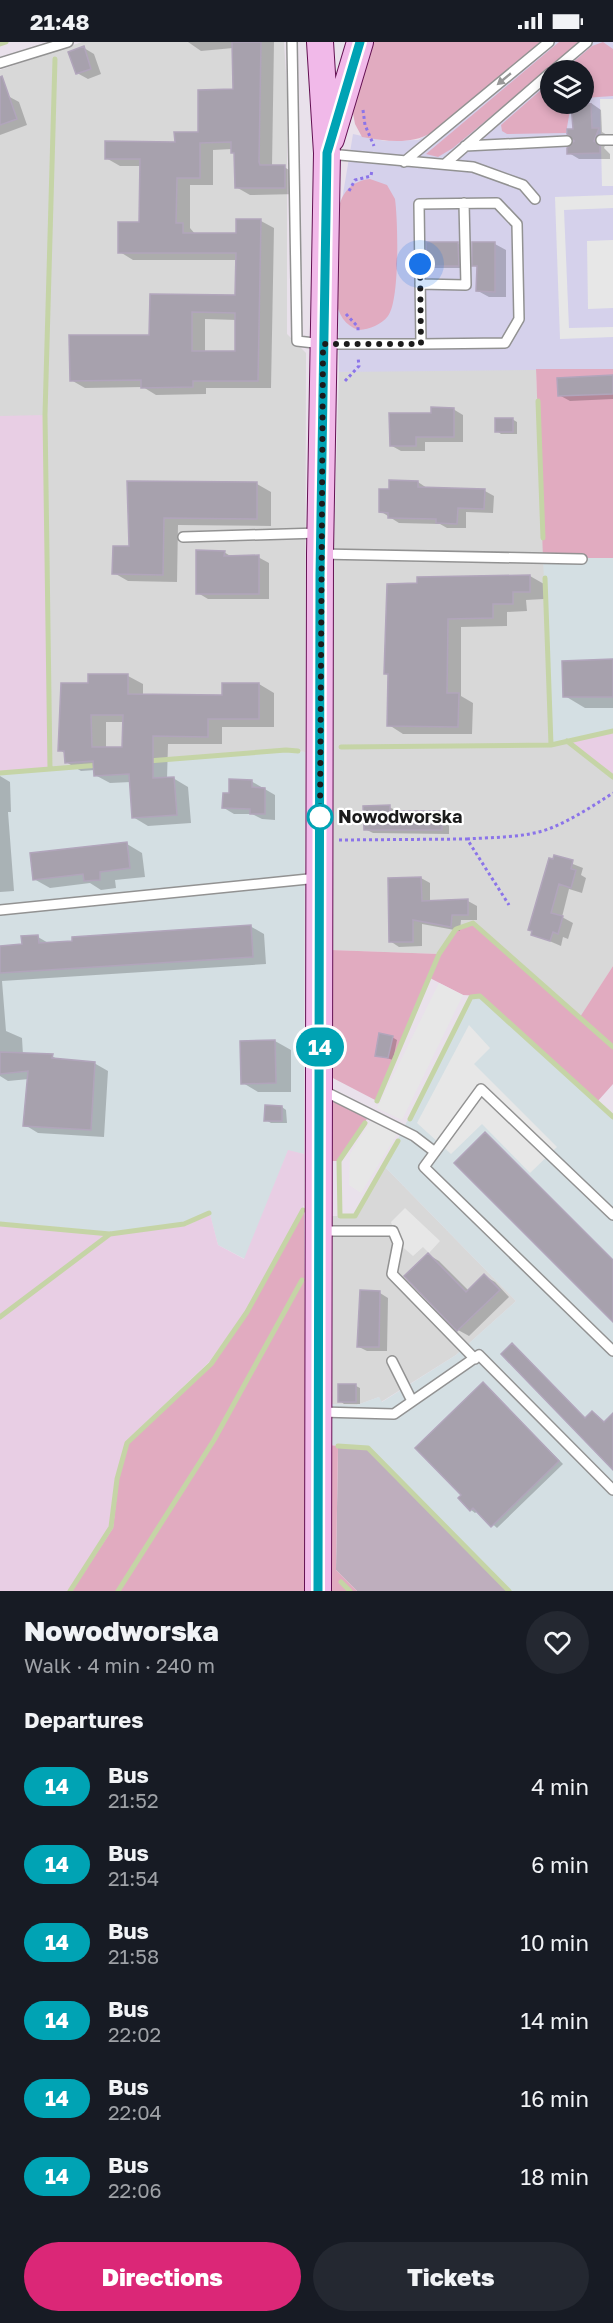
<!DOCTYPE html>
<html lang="en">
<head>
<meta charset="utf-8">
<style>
  :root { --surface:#171b24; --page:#242831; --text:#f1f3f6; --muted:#9ea1a6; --accent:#db2777 }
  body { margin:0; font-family:"Golos Text",sans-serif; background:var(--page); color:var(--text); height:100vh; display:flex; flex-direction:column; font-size:22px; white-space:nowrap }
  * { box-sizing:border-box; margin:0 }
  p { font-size:20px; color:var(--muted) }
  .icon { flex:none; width:33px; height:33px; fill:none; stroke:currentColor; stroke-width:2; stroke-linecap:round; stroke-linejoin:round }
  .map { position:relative; height:1549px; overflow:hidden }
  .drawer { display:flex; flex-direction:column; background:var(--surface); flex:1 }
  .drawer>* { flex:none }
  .badge { padding:0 12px; border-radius:20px; font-size:21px; line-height:39px }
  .fabs { position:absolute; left:540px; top:18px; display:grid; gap:12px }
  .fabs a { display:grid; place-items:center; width:54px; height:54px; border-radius:50%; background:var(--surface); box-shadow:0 3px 9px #0003; font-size:30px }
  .you { position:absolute; width:30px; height:30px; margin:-15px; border:4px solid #fff; border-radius:50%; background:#1a73e8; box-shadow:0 0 0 9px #1a73e833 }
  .map>.badge { position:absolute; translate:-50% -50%; box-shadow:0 0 0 3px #fff }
  h2 { padding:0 24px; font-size:22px; line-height:54px }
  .round { display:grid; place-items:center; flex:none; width:63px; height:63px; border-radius:32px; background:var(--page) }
  .overview { display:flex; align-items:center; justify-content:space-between; height:102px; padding:0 24px }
  h1 { font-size:28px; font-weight:800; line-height:45px }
  .primary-button { display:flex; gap:12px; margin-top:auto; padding:12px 24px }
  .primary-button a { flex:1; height:69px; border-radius:36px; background:var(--accent); color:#fff; font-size:24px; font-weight:800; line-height:69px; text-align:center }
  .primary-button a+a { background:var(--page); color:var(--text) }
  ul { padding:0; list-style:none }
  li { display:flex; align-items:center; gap:18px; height:78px; padding:0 24px }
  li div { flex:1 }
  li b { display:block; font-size:22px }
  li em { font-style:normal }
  li .badge { min-width:66px; font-weight:700; text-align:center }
  .status { display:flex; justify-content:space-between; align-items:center; height:42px; padding:0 30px; background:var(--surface); direction:ltr }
  .status svg { height:16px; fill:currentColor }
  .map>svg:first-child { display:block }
  .residential { fill:#d8d8d8 }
  .commercial { fill:#d5d1eb; fill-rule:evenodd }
  .industrial { fill:#d4dfe3 }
  .construction { fill:#beaebd }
  .farmland { fill:#e8cee4 }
  .grass { fill:#e1abc0 }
  .parking { fill:#e7e7e7 }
  .shadow { fill:#0003; fill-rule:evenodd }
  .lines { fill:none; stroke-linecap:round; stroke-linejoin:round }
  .stream { stroke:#c5d4a6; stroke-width:5 }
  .building { fill:#a7a1ad; stroke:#b1a5bb; stroke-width:1.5; fill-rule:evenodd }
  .lane-casing { stroke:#929292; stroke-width:12 }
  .secondary-casing { stroke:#631052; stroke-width:28 }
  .path { stroke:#8b74e9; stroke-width:3; stroke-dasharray:3 3; stroke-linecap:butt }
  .lane { stroke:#fff; stroke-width:9 }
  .secondary { stroke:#f1b9e9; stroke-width:26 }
  .oneway { fill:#989898 }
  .line-casing { stroke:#fff; stroke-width:14 }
  .line { stroke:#00a3b4; stroke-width:9 }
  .walk { stroke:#1b1b1b; stroke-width:6; stroke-dasharray:0 10.8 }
  .stop-dot { fill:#fff; stroke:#00a3b4; stroke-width:3 }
  .labels { text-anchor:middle; stroke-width:4.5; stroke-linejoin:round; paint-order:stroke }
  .stop-label { font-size:18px; font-weight:bold; fill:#1b1b1b; stroke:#fff; text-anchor:start }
</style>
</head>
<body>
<div class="status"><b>21:48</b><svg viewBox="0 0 49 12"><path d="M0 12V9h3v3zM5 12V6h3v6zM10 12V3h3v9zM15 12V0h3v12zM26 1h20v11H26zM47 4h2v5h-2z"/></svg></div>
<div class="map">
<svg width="613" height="1549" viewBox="0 0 613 1549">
  <rect width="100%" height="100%" fill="#e9e1eb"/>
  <path class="residential" d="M82,0H284L287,49V292L306,311L305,710L286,708L50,727L45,374H0V28Z
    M399,327H536L551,702L567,699L613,735V924L580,976L473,881L456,887L439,912L331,908L328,706L339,330Z
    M384,1124L516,1259L456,1313L381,1360L379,1355L357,1363L330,1362L331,1174H355Z"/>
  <path class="commercial" d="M541,0H613V327L339,330L337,188L353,92L385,99L418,98L431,91ZM550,28H584V62H550Z"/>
  <path class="industrial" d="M543,516H613V689L551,703Z
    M286,708L305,710L304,1112L288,1109L245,1217L218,1203L209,1169L184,1181L112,1190L0,1180V731Z
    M480,954L613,1075V1549H509L368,1406L329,1403L330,1362L357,1363L379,1355L382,1360L456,1313L516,1259L384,1124L471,955Z"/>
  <path class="construction" d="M338,1404L368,1406L509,1549H357L336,1528Z"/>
  <path class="farmland" d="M45,373L50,727L0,731V374Z
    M613,689V735L567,699Z
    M288,1108L304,1112V1163L246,1269L209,1320L126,1399L115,1436L109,1485L69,1549H0V1184L111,1193L186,1184L210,1172L218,1203L244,1217Z"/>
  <path class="grass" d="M372,0H541L431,91C410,103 386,99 362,95L355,82L353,71Z
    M559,0H581L453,106L438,115L426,112Z
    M603,0L613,7V54L584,56V28H564L592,4Z
    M550,40V62H571L566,91L507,92L502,89L501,83Z
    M370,137L387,143L395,157C398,178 400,259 388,274C381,283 370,287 359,288C345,284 338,272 336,258C336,237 333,170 343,154C349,143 359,138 370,137Z
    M536,327H613V516H543Z
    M473,881L580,975L613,924V1042L597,1060L480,954L463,953L428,935L377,1059L329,1034L331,908L439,912L456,887Z
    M330,1057L367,1077L339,1119H331Z
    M304,1170L307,1549H72L113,1486L119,1435L128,1401L214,1321L249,1269Z
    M329,1403L338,1404L336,1528L357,1549H328Z"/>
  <path class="parking" d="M600,57H613V144H602Z
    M613,153V166L564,168L569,286L613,285V295L560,297L555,155Z
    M613,198V266L588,267L587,199Z
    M439,941L463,953L402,1078L377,1066Z
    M469,983L490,1006L474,1022L557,1105L530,1131L482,1082L451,1112L417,1081Z
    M371,1079L397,1092L361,1151L349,1143L350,1112Z
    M405,1166L440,1199L429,1211L423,1205L413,1214L398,1201L391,1180Z"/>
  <path class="shadow" d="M188,0H274L272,125H284L298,133V152L250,153L236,145V112L232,107L213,108V143H190V186L196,193H238L261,179L274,186L271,346H206V352L156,353L143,345L85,346L71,338L151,294L152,254H236L238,218H133L120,210L141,182V124H120L106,116L176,101L200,91L234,49L233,6L201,9ZM205,277L236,278L237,310L205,311Z
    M84,6L94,12L101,32L88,37L77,31Z
    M8,54L19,60L27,83L0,93V56Z
    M591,61L601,68L602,90L609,94L604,106L610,112V117H579L569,111L576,99L573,62Z
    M458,202L463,204V226H433L428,223Z
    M473,202H495L506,208V255H489L478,249V226L474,223Z
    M613,335V357L570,359L559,353Z
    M453,367L463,373V400H425V409H401L392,404L432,372Z
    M512,377L517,380V392H501L497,389Z
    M390,440H418L427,446L485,449L494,454L493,471L466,470V486H447L440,482L399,481L380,469L390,448Z
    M129,441L257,442L271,450V484L178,483L177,540L128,539L114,531L131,506Z
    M224,510L232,515H258L269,521V557H208L198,551Z
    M530,534L544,542V557L526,558L527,569L507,570V584L461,585V654L473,661L472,692H403L389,683V633L386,632L388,543Z
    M613,619V666H585L565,654Z
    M128,634L143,642V653L223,654L259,642L274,651V685H222V702H168L167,737L173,736L188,745L191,781L148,784L133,775L131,740L110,741L95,733V728L81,729L66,720V712L60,708L90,643ZM106,680H124V706H106Z
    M0,734L10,740L11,770H8L14,849L0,850Z
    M251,739L275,753V778L262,777L252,772H234L224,766L230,752Z
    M389,765L397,769L441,771L449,775V792L373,791L365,787Z
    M127,802L142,811L145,835L115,838L116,846L101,848L90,841L50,846L34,837Z
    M555,815L583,826L581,833L586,836L582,851L569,847L562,875L573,881L568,897L563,895L561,904L533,892Z
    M421,836L430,841V860L468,859L477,864V878H461L460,889L422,882V904L399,905L390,899Z
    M250,884L264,892L266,922L2,939L6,989L22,996L23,1013L52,1014L60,1019L94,1021L108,1029L104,1095L38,1091L25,1083L29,1037L8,1039L0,1034V905L24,904L38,895L50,902Z
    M392,995L397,998L393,1018L377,1013Z
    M275,999L291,1008V1050H258L243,1041Z
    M282,1065L286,1068L287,1081H271L266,1078Z
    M485,1092L613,1218V1278Z
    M429,1213L439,1219L469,1249L485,1234L495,1240L509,1255L469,1294L458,1288Z
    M380,1251L388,1256L387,1309H367L359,1305Z
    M512,1303L586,1377L605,1381L613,1373V1425Z
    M484,1342L563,1422L497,1486L478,1469L475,1471L471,1468L463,1453Z
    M356,1344L360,1346V1362H344L340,1359Z"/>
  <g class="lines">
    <path class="stream" d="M0,2L6,0
      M538,359L543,496
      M545,536L551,703
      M567,699L613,735
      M341,705L551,703L613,689
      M148,719L286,708L298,709
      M50,727L45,373L55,17
      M0,731L100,723
      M377,1059L439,912L456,887L473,881L613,1005
      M410,1077L471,955L480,954L613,1075
      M365,1081L339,1119L340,1174H355L398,1099
      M0,1182L110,1192L184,1182L209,1171
      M0,1275L110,1192
      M338,1404L368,1406L509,1549
      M341,1540L350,1549
      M70,1549L111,1485L117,1437L127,1401L211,1322L247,1270L303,1168
      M118,1549L214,1398L302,1238"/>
  </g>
  <path class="building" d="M232,0H261L259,120L260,123H285V146H235L234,111H231V100L200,101V136H177L176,181H183V191H236V177H261L258,339H193V345L141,346V338L70,339L69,293H149L150,252L235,253L236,211H118V180H139L140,117H105V99L175,100L174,90H198V48L233,47ZM192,270L235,271V309H192Z
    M84,4L91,27L76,32L68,10Z
    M2,34L17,77L0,83V35Z
    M571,62H591L592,86H599L594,99L600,104V111L567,112V106L574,99L567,92V87H573Z
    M426,200H458L459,224H427Z
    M472,200H495V250L476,249L477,224H472Z
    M613,333V352L558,354L557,336Z
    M431,365L454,366V395H416V404H390L389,371H431Z
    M495,376H513V390H495Z
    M389,438L418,439V445L485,447L484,467L458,466L457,482L436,481V477L388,476V471L379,470V447H389Z
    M127,439L257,440V477L164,476L163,533L112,532L113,504H129Z
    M196,508L225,509L224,514L259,513V552H196Z
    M530,533V550H513V562H493V576L448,577L447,651H459L458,685L387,684L388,632H384L387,542L417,541V535Z
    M613,617V655H563L562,619Z
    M88,632H128V652L222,653V641H259V677H208V695L153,694V736L174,735L177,773L132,776L129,732L94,734L93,719L65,721L64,709H58L61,641H88ZM91,673H123L122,705H92Z
    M229,737L252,738V745L265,746V772H250V767L222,766L223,751H229Z
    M390,763V769H442V788H364L363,764Z
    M127,800L130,826L100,830V838L84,839L83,832L33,838L30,811Z
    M554,813L573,818L571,827L576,828L571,846L559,842L551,871L563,874L558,892L553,890L550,899L531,893L532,889L528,888L549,816L553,817Z
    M421,835L422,859L468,857V873H452L451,885L413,878V900H389L388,836Z
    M251,883L253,915L0,931V904L22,902L21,894L38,893L39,901L72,899V895Z
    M379,991L393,994L388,1016L375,1014Z
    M275,998L276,1041L241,1042L240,999Z
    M0,1010L53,1012L52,1016L95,1020L91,1088L23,1084L28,1029L0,1032Z
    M265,1063L282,1064V1079H264Z
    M485,1090L613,1218V1280L454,1121Z
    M428,1211L466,1250L484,1232L500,1248L457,1289L404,1234Z
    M360,1248L380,1249L379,1305H357Z
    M512,1301L585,1376L592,1369L604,1380L613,1371V1428L501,1312Z
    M483,1340L559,1419L491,1485L473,1466L470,1469L458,1456L461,1453L415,1406Z
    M338,1342H356V1360H338Z"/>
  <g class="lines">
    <defs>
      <path id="lane" d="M292,0L297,299L323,302H421L419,162L497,161L517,182L519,277L505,301L421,302
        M0,21L68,0
        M554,28L587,0
        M601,98H613
        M465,104L567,99
        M329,112L473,125L523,143L535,157
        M404,120L549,0
        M445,122L550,31
        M420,242L466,243L464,161
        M183,495L319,491
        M320,512L582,517
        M0,868L318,836
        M322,1048L414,1094L435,1110
        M613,1173L481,1047L424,1125L613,1309
        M322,1189H393L398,1201L392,1232L475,1317
        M392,1319L412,1359
        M321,1370L394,1372L479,1313L613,1448"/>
      <path id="secondary" d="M331,97L360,0
        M318,1549L320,512L327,111L320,0"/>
    </defs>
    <use href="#lane" class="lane-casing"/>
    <use href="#secondary" class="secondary-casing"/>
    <path class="path" d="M363,68L365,83L374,104
      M349,149L355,138L371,134L372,128
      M346,272L358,285V290
      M345,339L359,324L358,315
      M467,797C494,795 526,796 551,786C573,777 593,764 613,751
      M339,798L467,797L509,863"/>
    <use href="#lane" class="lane"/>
    <use href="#secondary" class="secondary"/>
  </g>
  <defs><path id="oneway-solid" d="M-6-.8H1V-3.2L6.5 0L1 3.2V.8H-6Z" transform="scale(1.5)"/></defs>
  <use class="oneway" href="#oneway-solid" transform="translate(504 37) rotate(140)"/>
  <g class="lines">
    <defs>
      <path id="line" d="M318,1549L320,533L327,111L360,0"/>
    </defs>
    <use href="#line" class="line-casing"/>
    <use href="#line" class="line"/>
    <path class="walk" d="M320,775L323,302H421L420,222"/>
  </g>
  <circle class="stop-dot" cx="320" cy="775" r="12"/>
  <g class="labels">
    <g class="stop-label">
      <text x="338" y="781">Nowodworska</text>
    </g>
  </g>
</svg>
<div class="fabs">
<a><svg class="icon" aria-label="layers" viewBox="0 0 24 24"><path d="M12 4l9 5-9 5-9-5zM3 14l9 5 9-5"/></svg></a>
</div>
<div class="you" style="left:420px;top:222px"></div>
<b class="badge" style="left:320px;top:1005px;background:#00a3b4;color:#fff">14</b>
</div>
<section class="drawer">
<div class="overview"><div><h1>Nowodworska</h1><p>Walk · 4 min · 240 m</p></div><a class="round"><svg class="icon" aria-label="heart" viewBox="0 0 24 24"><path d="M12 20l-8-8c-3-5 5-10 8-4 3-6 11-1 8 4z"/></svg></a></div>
<h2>Departures</h2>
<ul>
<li><span class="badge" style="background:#00a3b4;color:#fff">14</span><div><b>Bus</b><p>21:52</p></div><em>4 min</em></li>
<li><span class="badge" style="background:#00a3b4;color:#fff">14</span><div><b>Bus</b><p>21:54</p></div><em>6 min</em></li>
<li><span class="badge" style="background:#00a3b4;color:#fff">14</span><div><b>Bus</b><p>21:58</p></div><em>10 min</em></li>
<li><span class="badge" style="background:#00a3b4;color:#fff">14</span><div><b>Bus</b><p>22:02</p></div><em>14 min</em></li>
<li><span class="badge" style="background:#00a3b4;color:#fff">14</span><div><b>Bus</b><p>22:04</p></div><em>16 min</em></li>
<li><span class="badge" style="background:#00a3b4;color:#fff">14</span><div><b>Bus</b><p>22:06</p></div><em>18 min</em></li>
</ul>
<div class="primary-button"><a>Directions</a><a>Tickets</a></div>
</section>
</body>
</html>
